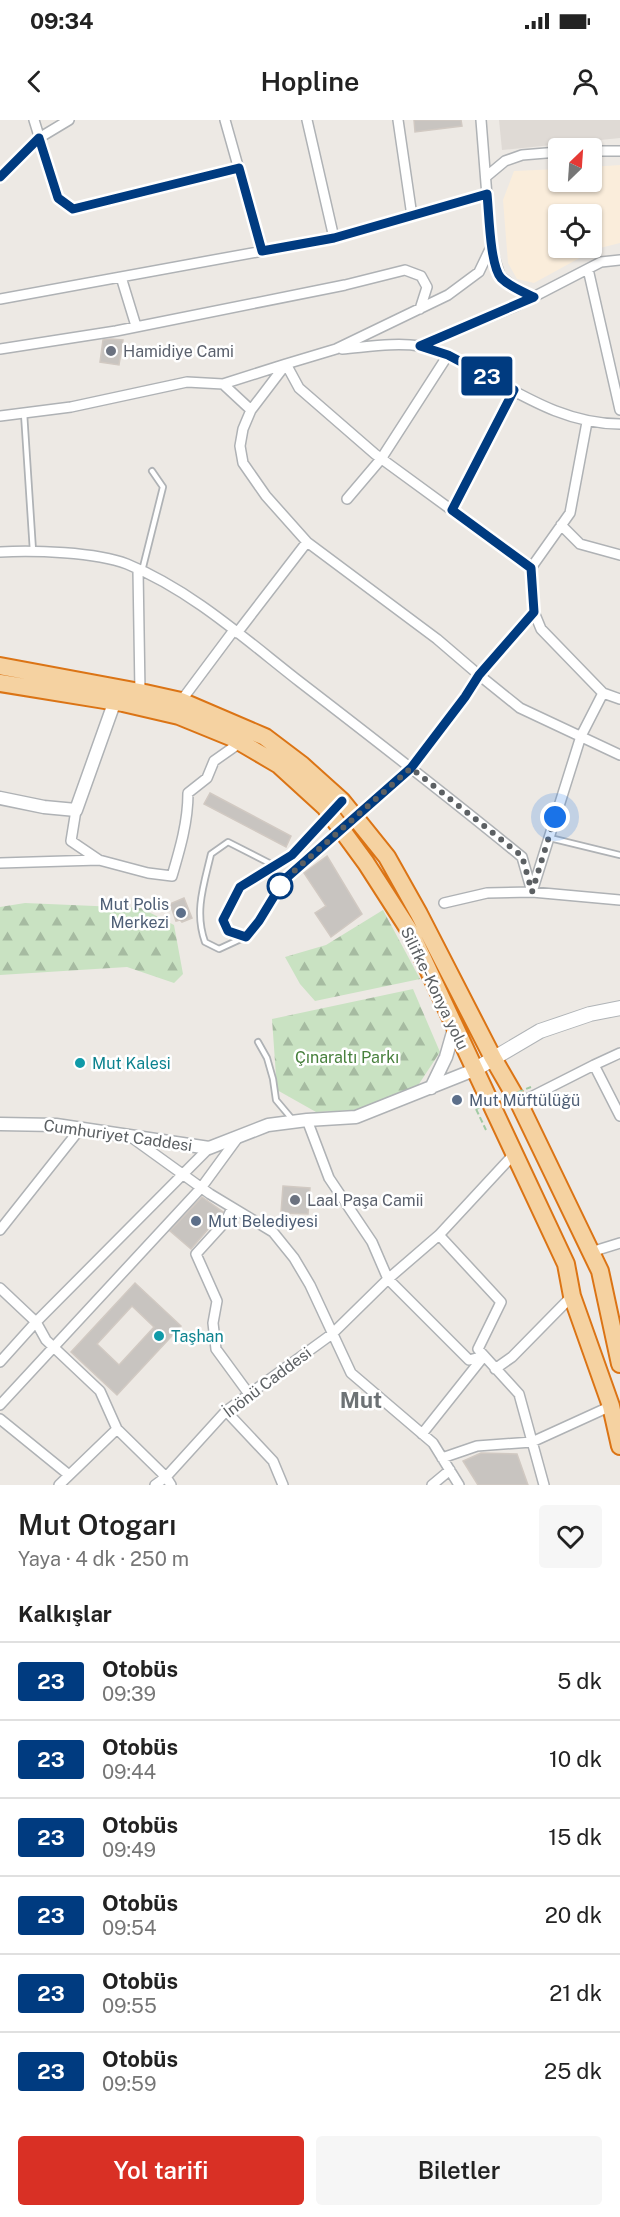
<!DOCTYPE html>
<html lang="tr">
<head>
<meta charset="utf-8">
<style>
  :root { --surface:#fff; --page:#f6f6f6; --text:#222; --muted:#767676; --line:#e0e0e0; --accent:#d93025 }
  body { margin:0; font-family:"Public Sans",sans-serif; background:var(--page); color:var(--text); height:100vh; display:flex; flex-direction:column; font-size:22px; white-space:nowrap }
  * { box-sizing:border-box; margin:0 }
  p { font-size:20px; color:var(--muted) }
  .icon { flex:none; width:33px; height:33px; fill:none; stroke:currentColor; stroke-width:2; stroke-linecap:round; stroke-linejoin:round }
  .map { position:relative; height:1365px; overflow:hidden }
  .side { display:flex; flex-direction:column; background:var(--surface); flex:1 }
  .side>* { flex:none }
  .badge { padding:0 12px; border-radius:4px; font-size:21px; line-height:39px }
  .needle { width:39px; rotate:25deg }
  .fabs { position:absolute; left:548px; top:18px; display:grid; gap:12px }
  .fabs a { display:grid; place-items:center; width:54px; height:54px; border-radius:6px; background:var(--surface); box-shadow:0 2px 4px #0004; font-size:30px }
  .you { position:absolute; width:30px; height:30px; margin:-15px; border:4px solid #fff; border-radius:50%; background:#1a73e8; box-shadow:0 0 0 9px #1a73e833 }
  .map>.badge { position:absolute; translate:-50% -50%; box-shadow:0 0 0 3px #fff }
  h2 { padding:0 18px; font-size:22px; line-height:54px }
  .round { display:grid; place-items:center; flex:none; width:63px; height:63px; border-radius:6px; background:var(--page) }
  .overview { display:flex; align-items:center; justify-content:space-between; height:102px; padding:0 18px }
  h1 { font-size:28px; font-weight:600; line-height:45px }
  .button { display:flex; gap:12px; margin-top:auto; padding:12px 18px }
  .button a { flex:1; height:69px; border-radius:6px; background:var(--accent); color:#fff; font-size:24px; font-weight:600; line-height:69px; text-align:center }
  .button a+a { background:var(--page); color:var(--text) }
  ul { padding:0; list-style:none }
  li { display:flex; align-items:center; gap:18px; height:78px; padding:0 18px; border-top:2px solid var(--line) }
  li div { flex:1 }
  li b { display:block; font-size:22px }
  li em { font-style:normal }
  li .badge { min-width:66px; font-weight:700; text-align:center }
  .status { display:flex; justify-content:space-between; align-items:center; height:42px; padding:0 30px; background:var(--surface); direction:ltr }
  .status svg { height:16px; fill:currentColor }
  header { display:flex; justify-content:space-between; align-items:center; height:78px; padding:0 18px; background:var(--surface); font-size:27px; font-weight:600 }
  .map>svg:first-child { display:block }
  .commercial { fill:#faeddb; fill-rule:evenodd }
  .education { fill:#dfdad5 }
  .forest { fill:url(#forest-firs) }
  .building { fill:#c8c4c0; stroke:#d1c9c2; stroke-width:1.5; fill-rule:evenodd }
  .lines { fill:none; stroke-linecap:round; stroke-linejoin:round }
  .service-casing { stroke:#afb2b5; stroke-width:8 }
  .minor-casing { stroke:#afb2b5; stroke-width:12 }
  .tertiary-casing { stroke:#afb2b5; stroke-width:15 }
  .secondary-casing { stroke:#b0b4b7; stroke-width:16 }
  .trunk-casing { stroke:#db7415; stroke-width:20 }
  .path { stroke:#a1caa3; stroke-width:2; stroke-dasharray:6 3; stroke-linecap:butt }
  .service { stroke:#fff; stroke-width:4.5 }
  .minor { stroke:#fff; stroke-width:9 }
  .tertiary { stroke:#fff; stroke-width:12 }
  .secondary { stroke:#fff; stroke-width:14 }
  .trunk { stroke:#f5d2a1; stroke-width:16 }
  .path-bridge { stroke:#a1caa3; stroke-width:2; stroke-dasharray:6 3; stroke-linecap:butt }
  .line-casing { stroke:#fff; stroke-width:14 }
  .line { stroke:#003b80; stroke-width:9 }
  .walk { stroke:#5c6063; stroke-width:6; stroke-dasharray:0 10.8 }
  .worship-dot { fill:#6b7280; stroke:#fff; stroke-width:2 }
  .stop-dot { fill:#fff; stroke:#003b80; stroke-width:3 }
  .service-dot { fill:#5c6f8a; stroke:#fff; stroke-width:2 }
  .culture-dot { fill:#0f9aa8; stroke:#fff; stroke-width:2 }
  .labels { text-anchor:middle; stroke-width:5; stroke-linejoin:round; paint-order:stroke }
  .worship-label { font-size:16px; fill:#5b616d; stroke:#fff; text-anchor:start }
  .service-label { font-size:16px; fill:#4e5e75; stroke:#fff; text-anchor:start }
  .street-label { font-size:16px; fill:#5c6063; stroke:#fff }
  .park-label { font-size:16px; fill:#48813d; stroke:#fff }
  .culture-label { font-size:16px; fill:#0d838f; stroke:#fff; text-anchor:start }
  .district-label { font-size:22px; font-weight:bold; fill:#6d7275; stroke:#fff }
</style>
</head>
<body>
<div class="status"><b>09:34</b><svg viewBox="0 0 49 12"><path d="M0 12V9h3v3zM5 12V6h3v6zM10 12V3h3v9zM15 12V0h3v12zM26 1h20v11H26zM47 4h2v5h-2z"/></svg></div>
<header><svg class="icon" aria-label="back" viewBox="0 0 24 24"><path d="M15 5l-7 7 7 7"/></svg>Hopline<svg class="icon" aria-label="person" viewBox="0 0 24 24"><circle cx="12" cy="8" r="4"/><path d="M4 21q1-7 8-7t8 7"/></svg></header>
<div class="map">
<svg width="620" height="1365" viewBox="0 0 620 1365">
  <defs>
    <pattern id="forest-firs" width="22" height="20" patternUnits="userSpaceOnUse" patternTransform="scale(1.5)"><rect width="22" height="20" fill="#c9e2c2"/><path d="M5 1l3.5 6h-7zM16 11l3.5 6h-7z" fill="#a6bba1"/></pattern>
  </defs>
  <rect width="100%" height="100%" fill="#ede9e4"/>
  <path class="commercial" d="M620,45V123L596,129L534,163L517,159L508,143L503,80L514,51L558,49V62H591V47ZM558,94H591V128H558Z"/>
  <path class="education" d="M499,0H620V18L502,30Z"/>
  <path class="forest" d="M25,783L141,788L174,805L183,854L174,863L127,847L0,855V787Z
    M383,790L420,859L315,881L300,864L285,837L326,825Z
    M413,869L440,932L415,970L356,990L316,992L277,970L272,899Z"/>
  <path class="building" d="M414,0H461L462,6L415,12Z
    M111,219L123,220L119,245L100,242L103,220Z
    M210,673L291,716L286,727L204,684Z
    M327,736L362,794L331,817L315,793L326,786L304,753Z
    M184,778L192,798L182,802L180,800L176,801L170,784Z
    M283,1066L310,1068L308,1094L281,1093Z
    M202,1077L223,1092L191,1129L170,1111Z
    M135,1163L181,1206L117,1275L71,1232ZM132,1186L154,1207L119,1245L97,1224Z
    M481,1333L517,1334L528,1365H478L463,1341Z"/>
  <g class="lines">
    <defs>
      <path id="service" d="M24,293L33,431
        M142,451L163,367L152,351
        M340,683L292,735L240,767L223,800L228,811L246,817L259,801L283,760L353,700
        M550,718L620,735
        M245,817L219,829L205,822C194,792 204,764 211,734L228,722L275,746
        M258,922L267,938L273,959L276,980L292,999"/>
      <path id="minor" d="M34,0L58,78L73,89L239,48
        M225,0L262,131
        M307,0L334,118
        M398,0L412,96
        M591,31H620
        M487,56L505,41L522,35L558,32
        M0,57L39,18L69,0
        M491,127L500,156L514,167L534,177
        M588,149L620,290
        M121,157L136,206
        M0,179L334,118L487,74
        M420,226L516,186L601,142L620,140
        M0,229L116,211L345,165L405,150L421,156L427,167L420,189
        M342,229C367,227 395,222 420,226C440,229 458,241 475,250C522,275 565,304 620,304
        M223,264L251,290
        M0,296L71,287L187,262L223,264L286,244L299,268L375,334L531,448L570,393L587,302
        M347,379L381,339L448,235
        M452,390L514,270
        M561,405L580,424L620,435
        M0,432C33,430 96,432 127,444C191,470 245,519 300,562C374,619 449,677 522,737L532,772L620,780
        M138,450L140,572
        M534,492L479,555L520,588L620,635
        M237,513L307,422
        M603,573L620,579
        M181,581L234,510
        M76,690L71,721L99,740L148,753L172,756C180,729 188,702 188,673L207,658L214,641L241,622
        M356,697L411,648L465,577L479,555L437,519L307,422L266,376L243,343L240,326L243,309L251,290L286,244L336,229L448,175L479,152L491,127L481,0
        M0,743L99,740
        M444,783L487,773L532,772L581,616L603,573L541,509L534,492L531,448
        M594,945L620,933
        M519,983L594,945L620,996
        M307,1000L329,1058L372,1122L388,1159L469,1240L484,1236
        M131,1017L210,1074L273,1112L294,1138L310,1165L351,1253L433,1323L459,1365
        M232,1088L226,1101L196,1134L217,1181L213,1203L216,1229L249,1274
        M0,1110L80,1009
        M439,1115L501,1182L478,1229L519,1274L544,1365
        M591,1132L620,1123
        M0,1168L36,1202L46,1220L100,1271L117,1309L166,1357L171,1365
        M0,1242L36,1202L209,1028
        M495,1249L512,1237L572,1176
        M0,1285L201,1068L239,1016
        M226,1291L273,1341L283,1365
        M0,1299L69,1355
        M422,1314L484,1236
        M442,1338L477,1326L532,1322L611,1286
        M59,1365L117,1309
        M155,1365L166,1357L226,1291L332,1214L388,1159L439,1115L515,1033
        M432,1365L450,1350"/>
      <path id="tertiary" d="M0,678L44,687L76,690L117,575
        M431,968L446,937L454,909
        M0,1004L56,1005L209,1028L268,1005L307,1000L356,997L474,950"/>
      <path id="secondary" d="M474,950L540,911L590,894L620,888"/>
      <path id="trunk" d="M0,546L145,573L181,581L265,617L302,645L342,681L387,737L419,794L493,938L519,983L600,1151L620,1244
        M0,563L123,583L179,596L233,618L279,645L325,687L366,743L411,813L566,1144L572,1176L611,1286L620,1326"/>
    </defs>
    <use href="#service" class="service-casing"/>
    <use href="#minor" class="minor-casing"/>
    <use href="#tertiary" class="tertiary-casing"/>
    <use href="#secondary" class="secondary-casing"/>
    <use href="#trunk" class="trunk-casing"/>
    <path class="path" d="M476,989L486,1010"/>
    <use href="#service" class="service"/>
    <use href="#minor" class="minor"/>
    <use href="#tertiary" class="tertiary"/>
    <use href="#secondary" class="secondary"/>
    <use href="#trunk" class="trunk"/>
    <path class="path-bridge" d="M476,989L531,967"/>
  </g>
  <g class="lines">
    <defs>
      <path id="line" d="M0,57L39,18L58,78L73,89L239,48L262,131L334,118L487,74C489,93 490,146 501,158C510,167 523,172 534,177L420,226L448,235L514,270L452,390L531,448L534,492L479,555L465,577L411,648L284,760L259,801L246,817L228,811L223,800L240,767L292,735L342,681"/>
    </defs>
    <use href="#line" class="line-casing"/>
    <use href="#line" class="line"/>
    <path class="walk" d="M280,766L284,760L411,648L522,736L532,772L555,697"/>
  </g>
  <g class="worship-dot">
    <circle cx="111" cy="231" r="6"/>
    <circle cx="295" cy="1080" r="6"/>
  </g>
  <circle class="stop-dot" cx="280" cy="766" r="12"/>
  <g class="service-dot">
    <circle cx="181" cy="793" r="6"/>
    <circle cx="457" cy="980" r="6"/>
    <circle cx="196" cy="1101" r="6"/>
  </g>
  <g class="culture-dot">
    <circle cx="80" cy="943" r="6"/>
    <circle cx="159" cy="1216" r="6"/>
  </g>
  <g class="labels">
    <g class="worship-label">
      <text x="123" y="237">Hamidiye Cami</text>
      <text x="307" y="1086">Laal Paşa Camii</text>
    </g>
    <g class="service-label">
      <text x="169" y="790" text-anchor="end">Mut Polis<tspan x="169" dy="18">Merkezi</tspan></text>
      <text x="469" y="986">Mut Müftülüğü</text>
      <text x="208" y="1107">Mut Belediyesi</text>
    </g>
    <g class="street-label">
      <text transform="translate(435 868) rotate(64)" y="6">Silifke-Konya yolu</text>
      <text transform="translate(118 1015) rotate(8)" y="6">Cumhuriyet Caddesi</text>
      <text transform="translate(267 1262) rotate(-37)" y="6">İnönü Caddesi</text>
    </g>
    <g class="park-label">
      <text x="347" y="943">Çınaraltı Parkı</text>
    </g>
    <g class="culture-label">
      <text x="92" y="949">Mut Kalesi</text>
      <text x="171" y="1222">Taşhan</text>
    </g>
    <g class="district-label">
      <text x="361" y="1288">Mut</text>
    </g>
  </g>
</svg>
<div class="fabs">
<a><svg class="needle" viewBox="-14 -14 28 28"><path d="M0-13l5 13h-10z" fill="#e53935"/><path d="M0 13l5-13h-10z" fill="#767676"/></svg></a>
<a><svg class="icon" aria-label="locate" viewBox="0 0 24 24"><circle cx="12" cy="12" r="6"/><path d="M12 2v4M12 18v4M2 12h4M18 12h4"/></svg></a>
</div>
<div class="you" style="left:555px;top:697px"></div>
<b class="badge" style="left:487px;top:256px;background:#003b80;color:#fff">23</b>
</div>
<section class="side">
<div class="overview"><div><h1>Mut Otogarı</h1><p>Yaya · 4 dk · 250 m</p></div><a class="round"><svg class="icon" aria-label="heart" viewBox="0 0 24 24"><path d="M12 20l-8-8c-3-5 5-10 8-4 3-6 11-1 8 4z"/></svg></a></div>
<h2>Kalkışlar</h2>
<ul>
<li><span class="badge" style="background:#003b80;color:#fff">23</span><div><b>Otobüs</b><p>09:39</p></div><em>5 dk</em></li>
<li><span class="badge" style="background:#003b80;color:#fff">23</span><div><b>Otobüs</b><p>09:44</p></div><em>10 dk</em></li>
<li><span class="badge" style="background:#003b80;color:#fff">23</span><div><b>Otobüs</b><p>09:49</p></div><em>15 dk</em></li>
<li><span class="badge" style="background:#003b80;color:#fff">23</span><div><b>Otobüs</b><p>09:54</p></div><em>20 dk</em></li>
<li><span class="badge" style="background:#003b80;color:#fff">23</span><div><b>Otobüs</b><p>09:55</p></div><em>21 dk</em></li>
<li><span class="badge" style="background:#003b80;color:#fff">23</span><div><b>Otobüs</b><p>09:59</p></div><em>25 dk</em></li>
</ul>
<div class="button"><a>Yol tarifi</a><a>Biletler</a></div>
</section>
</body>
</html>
